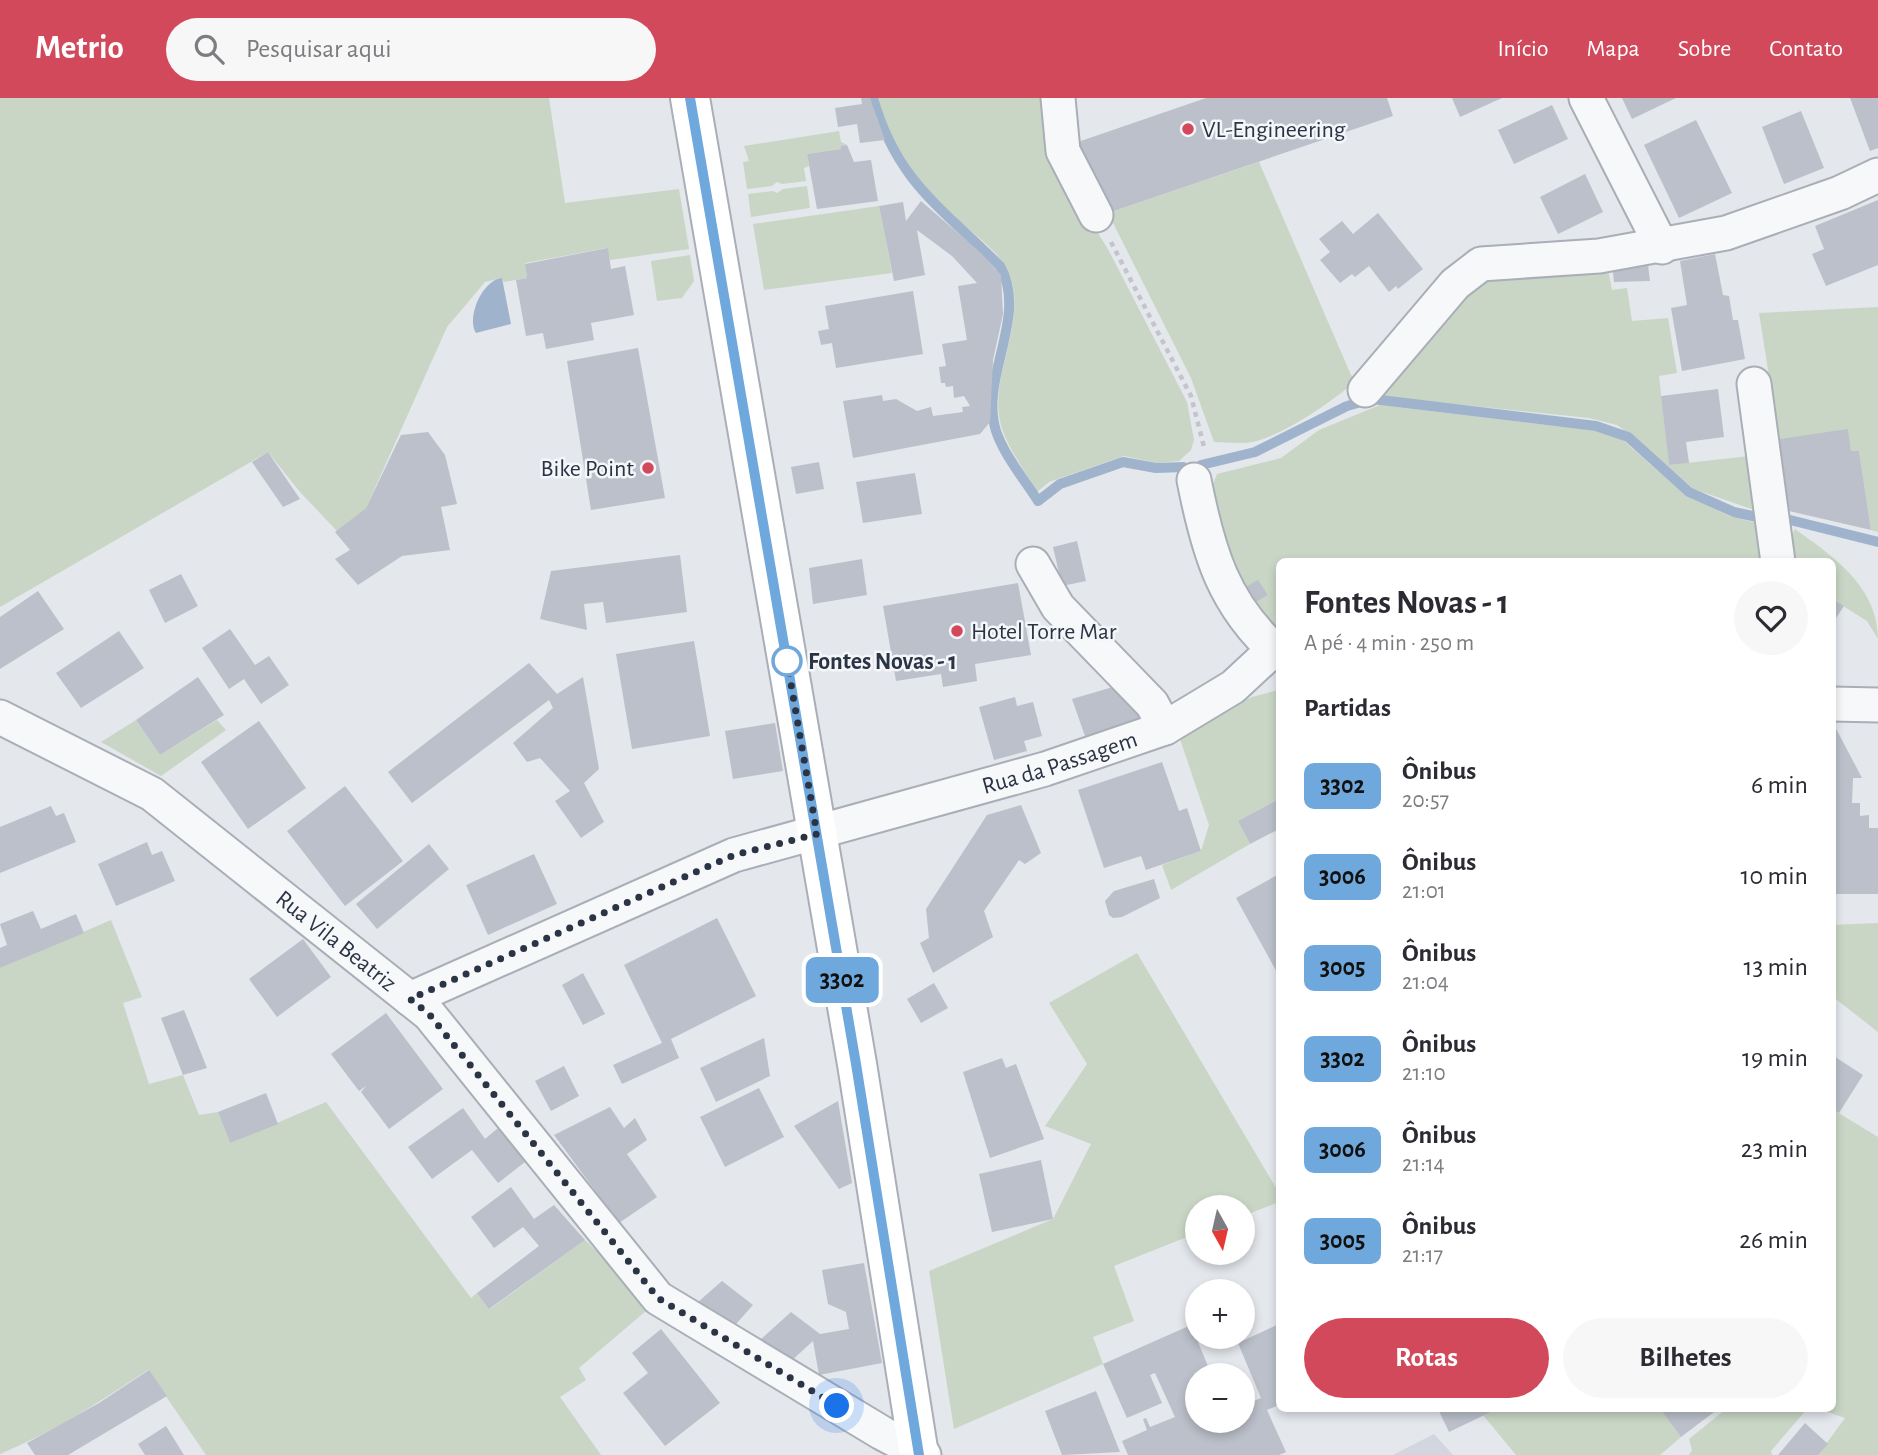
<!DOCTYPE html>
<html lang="pt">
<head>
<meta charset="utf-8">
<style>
  :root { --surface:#fff; --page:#f7f7f7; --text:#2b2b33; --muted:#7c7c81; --accent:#d1495b }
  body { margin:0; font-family:"Alegreya Sans",sans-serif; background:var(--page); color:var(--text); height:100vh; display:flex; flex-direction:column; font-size:26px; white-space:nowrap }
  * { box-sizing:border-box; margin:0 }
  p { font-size:23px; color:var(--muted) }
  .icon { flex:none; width:38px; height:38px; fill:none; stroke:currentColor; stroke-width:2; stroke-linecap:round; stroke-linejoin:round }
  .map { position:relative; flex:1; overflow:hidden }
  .details { position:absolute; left:1276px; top:460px; width:560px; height:854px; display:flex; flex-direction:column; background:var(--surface); border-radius:10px; box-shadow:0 4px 10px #0003 }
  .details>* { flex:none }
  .badge { padding:0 14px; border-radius:10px; font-size:24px; line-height:46px }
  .needle { width:46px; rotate:172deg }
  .fabs { position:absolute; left:1185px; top:1097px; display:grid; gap:14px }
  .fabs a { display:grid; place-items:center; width:70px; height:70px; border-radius:50%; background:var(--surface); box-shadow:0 4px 10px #0003; font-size:35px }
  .you { position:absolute; width:35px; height:35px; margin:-18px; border:5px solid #fff; border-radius:50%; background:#1a73e8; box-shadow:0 0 0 10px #1a73e833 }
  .map>.badge { position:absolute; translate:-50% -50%; box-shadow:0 0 0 4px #fff }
  h2 { padding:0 28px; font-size:26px; line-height:63px }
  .round { display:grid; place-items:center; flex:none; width:74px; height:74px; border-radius:37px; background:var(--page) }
  .head { display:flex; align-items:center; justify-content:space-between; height:119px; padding:0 28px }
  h1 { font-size:33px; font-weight:600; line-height:52px }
  .button { display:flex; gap:14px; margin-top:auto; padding:14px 28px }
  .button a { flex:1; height:80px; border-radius:42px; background:var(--accent); color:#fff; font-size:28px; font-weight:600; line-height:80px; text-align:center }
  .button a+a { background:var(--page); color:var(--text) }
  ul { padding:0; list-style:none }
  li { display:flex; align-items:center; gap:21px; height:91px; padding:0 28px }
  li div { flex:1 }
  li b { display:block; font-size:26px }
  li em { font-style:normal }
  li .badge { min-width:77px; font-weight:700; text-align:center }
  header { display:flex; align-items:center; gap:42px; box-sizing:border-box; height:98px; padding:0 35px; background:var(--accent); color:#fff }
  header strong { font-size:33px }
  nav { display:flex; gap:38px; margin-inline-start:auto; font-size:24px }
  .search { width:490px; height:63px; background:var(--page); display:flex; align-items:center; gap:18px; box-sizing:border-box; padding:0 24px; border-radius:38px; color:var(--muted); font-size:26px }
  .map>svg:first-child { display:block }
  .built { fill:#d2d6de }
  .green { fill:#c9d6c5 }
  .water { fill:#9fb4cc }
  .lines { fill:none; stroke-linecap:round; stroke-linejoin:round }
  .stream { stroke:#9fb4cc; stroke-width:10 }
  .building { fill:#bbc0ca }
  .minor-casing { stroke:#a9aeb7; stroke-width:37 }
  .secondary-casing { stroke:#a9aeb7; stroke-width:42 }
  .path { stroke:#c2c5cb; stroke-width:4.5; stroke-dasharray:5 5; stroke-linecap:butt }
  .minor { stroke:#f7f8fa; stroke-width:33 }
  .secondary { stroke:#fff; stroke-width:38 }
  .line-casing { stroke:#fff; stroke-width:16 }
  .line { stroke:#6fa8dc; stroke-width:10 }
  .walk { stroke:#2b3445; stroke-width:7; stroke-dasharray:0 12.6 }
  .poi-dot { fill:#d1495b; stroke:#f4f6f9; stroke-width:2.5 }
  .stop-dot { fill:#fff; stroke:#6fa8dc; stroke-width:3.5 }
  .labels { text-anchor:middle; stroke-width:5; stroke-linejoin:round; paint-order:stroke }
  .poi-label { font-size:24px; fill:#2b3445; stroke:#f4f6f9; text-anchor:start }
  .stop-label { font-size:24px; font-weight:bold; fill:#2b3445; stroke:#f4f6f9; text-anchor:start }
  .street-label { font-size:24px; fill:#2b3445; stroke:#f4f6f9 }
</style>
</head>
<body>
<header>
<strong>Metrio</strong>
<div class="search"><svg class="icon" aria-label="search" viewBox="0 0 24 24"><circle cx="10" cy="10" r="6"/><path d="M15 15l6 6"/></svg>Pesquisar aqui</div>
<nav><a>Início</a><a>Mapa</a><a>Sobre</a><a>Contato</a></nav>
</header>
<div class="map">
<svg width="1878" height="1357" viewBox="0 0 1878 1357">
  <rect width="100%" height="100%" fill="#e4e7ec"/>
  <path class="built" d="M1434,1336L1453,1357H1393Z"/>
  <path class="green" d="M0,0H549L565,105L679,91L689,151L610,162L607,150L525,165L527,180L504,184L501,180L485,184L447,229L366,410L337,433L300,394L268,354L0,509Z
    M877,0H1049L1074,96L1109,153L1187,304L1194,342L1191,352L1179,363L1157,365L1124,358L1049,384L1037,394C1025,372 1005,347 1000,323C989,274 1034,214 1004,166C993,149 970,133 954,119C918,86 892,47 877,0Z
    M839,33L841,44L847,47L841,48V51L807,56L809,68L804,70L806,83L782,86L777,84L772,88L747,91L743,64L749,63L744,48Z
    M1259,64L1351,277L1357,282C1333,303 1284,337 1253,344C1241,346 1227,344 1214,344L1191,280L1108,115Z
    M807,88L810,110L751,119L748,96L773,93L777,95L783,91Z
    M879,108L892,175L764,192L753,126Z
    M690,157L694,183L682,200L657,203L651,163Z
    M1607,166L1612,192L1627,190L1632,223L1668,220L1677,275L1659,278L1669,367L1749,358L1757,413L1694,391L1631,337L1617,327L1589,320L1377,298L1481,177Z
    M1878,209V434L1871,432L1859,353H1851L1848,332L1779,341L1759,215Z
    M1380,307L1598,333L1624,343L1685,397L1730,418L1757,425L1764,464H1279V530L1253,506L1268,497L1258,483L1243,490L1224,447L1212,389L1217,376L1281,360L1319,332Z
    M1795,431C1834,459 1878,489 1878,541L1867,523L1832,501V464H1789L1788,444Z
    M1279,592V701L1238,723L1250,746L1171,792L1162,767L1201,753L1209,727L1178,635L1252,599Z
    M136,622L160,657L217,622L226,632L161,678L101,644Z
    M111,822L142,899L123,905L149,986L183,977L199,1017L218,1014L230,1045L326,1004L471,1200L477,1195L490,1211L585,1142L653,1207L579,1270L586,1282L560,1299L601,1357H206L148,1272C101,1303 53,1334 0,1356V870Z
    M1878,825V934L1832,898V827Z
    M1137,855L1279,1095V1104L1243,1118L1242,1110H1197V1135L1114,1168L1134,1223L1093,1239L1103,1266L954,1331L929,1173L1053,1121L1091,1046L1045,1028L1087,966L1049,905Z
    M1832,1011L1878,1039V1357H1818L1845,1320L1819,1311H1832Z
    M1497,1311H1660L1681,1339L1660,1357H1516L1483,1317Z
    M1726,1311H1801L1806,1312L1771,1353L1772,1357H1689L1692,1352L1689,1341Z"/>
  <path class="water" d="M502,180L511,226L476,235C466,220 482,182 502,180Z"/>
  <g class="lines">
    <path class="stream" d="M873,0C897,84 942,110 1000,168C1029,219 979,279 996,333C1004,357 1024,381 1038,403L1060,386L1123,364L1156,370L1183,369
      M1201,367L1255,354L1347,308L1372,301L1596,328L1628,339L1689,394L1734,414L1757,419
      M1790,422L1878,444"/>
  </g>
  <path class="building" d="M861,0H870L885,42L860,45L857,26L838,29L835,10L862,6Z
    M1206,0H1387L1393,18L1108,115L1075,45Z
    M1452,0H1502L1460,19Z
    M1622,0H1676L1632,21Z
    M1850,0H1878V50L1870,53Z
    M1552,7L1568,41L1514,66L1498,32Z
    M1801,13L1824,70L1784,86L1762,29Z
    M1696,22L1732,95L1679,120L1644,47Z
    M847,47L854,64L871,62L878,103L817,111L807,56L841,51V48Z
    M1585,76L1603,114L1558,136L1540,99Z
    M1878,102V167L1826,188L1812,156L1824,151L1815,128Z
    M921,103L981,155L1001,177L1003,216L993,262L990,324L980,336L853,360L843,303L882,297L883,303L896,301L917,313L931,309L933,318L963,314L962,309L970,308L964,298L954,300L953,288L946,289L945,285H941L939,269L946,268L942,246L967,242L958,188L977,185L952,158L917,132L925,177L894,183L879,108L903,104L906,123Z
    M1378,115L1423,171L1398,191L1396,188L1389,194L1369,168L1355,179L1352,176L1340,185L1320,162L1330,154L1319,141L1342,123L1353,136Z
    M608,150L611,171L625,168L634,217L591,225L594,242L546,251L543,235L526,238L516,182L527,180L525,166Z
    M1715,156L1723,197L1729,198L1733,222H1738L1745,261L1682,273L1671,210L1687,207L1680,163Z
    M1630,164L1631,169L1648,167L1650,183L1614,184L1612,166Z
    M913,193L923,256L836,270L832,245L821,247L818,233L829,231L825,208Z
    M638,250L665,400L591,412L567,263Z
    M1718,291L1724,339L1686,344L1689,365L1669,367L1661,298Z
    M1848,331L1851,353H1859L1871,432L1789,413L1779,341Z
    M428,334L445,357L457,406L441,409L450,452L402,458L358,487L335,461L350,452L335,434L366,410L401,337Z
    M268,354L300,401L283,409L252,364Z
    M819,364L824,391L796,396L791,369Z
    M915,375L922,416L863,425L856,384Z
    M1077,443L1086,483L1062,488L1053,449Z
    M680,457L687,514L606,525L603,504L584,506L587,532L540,521L551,473Z
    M862,461L867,497L813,506L809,470Z
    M181,476L198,508L165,525L149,492Z
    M1258,482L1268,497L1253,506L1243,490Z
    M1018,485L1031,557L975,566L977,583L943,589L941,576L896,583L883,508Z
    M38,493L64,531L0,571V519Z
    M1832,501L1844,508L1832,526Z
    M230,531L255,567L269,558L289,587L261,606L244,581L229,591L202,550Z
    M119,533L144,570L81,610L56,575Z
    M694,543L710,638L632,651L616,556Z
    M529,565L557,596L583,579L599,671L584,685L604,724L581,740L555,703L570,693L540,660L527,664L513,645L553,610L549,602L412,705L388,674Z
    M198,579L224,617L160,657L136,622Z
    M1123,586L1141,619L1108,635L1086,641L1072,601Z
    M1015,599L1017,608L1033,604L1042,638L1024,643L1027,653L994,662L979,609Z
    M259,623L306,690L248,731L201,664Z
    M1832,623L1862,680H1853L1852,705H1860V718L1869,717V730H1878V796H1832Z
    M775,625L783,673L733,681L725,633Z
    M1162,664L1179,713L1187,710L1201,753L1146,772L1141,758L1104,770L1078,692Z
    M345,688L403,763L345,808L287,733Z
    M1279,701V731L1250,746L1238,723Z
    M1021,707L1041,755L1025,766L1019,762L984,813L993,839L933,875L920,845L929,840L926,811L987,717Z
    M51,708L56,718L64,715L76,744L0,775V729Z
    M147,744L152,757L162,753L175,783L116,808L98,766Z
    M429,746L449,771L377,831L356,806Z
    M534,756L557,806L488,837L466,787Z
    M1279,776V878L1236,800Z
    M1154,781L1160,800L1122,819L1113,820L1109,817L1105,803L1114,793Z
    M33,813L41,831L76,816L84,835L0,870V850L7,847L0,826Z
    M717,820L756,898L671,941L679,960L622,986L613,967L662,945L624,867Z
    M303,841L331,879L277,919L249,881Z
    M583,875L605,916L583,927L562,887Z
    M934,885L948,910L921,925L907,901Z
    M184,912L207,970L183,977L161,920Z
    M386,915L443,991L389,1031L361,994L366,988L359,993L331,956Z
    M764,940L770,978L716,1004L700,970Z
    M1832,957L1863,977L1839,1015L1832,1011Z
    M1002,960L1006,970L1016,966L1044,1041L990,1060L963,974Z
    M564,968L579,998L551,1013L535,983Z
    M759,990L784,1039L725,1069L700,1019Z
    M266,995L278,1026L230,1045L218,1014Z
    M838,1003L852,1085L839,1091L794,1028Z
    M610,1009L624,1030L635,1020L647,1042L627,1056L657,1099L619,1125L554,1037Z
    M463,1010L485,1041L498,1030L525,1064L498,1085L472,1052L432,1081L408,1049Z
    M1041,1062L1053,1121L992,1134L979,1076Z
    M511,1089L534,1121L554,1107L585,1142L489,1211L477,1195L539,1148L523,1129L494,1150L471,1119Z
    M864,1165L882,1265L819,1277L813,1243L789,1265L760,1242L791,1214L820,1236L849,1231L846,1214L828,1206L822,1172Z
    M722,1183L753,1207L736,1226L698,1204Z
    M1279,1226V1307L1267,1312L1286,1354L1279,1357H1128L1122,1343L1147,1332L1143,1321L1146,1320L1150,1329L1175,1319L1155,1275L1150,1277L1162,1305L1127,1320L1103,1266L1191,1227L1212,1278H1197V1323H1242V1308L1261,1300L1238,1245Z
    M661,1231L720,1305L665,1348L623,1295L648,1275L632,1255Z
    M149,1272L167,1298L68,1357H35L27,1345L99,1305Z
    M1096,1293L1120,1354L1062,1357L1045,1313Z
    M1438,1311H1497L1449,1334Z
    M1660,1311H1718L1681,1339Z
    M1805,1325L1828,1346L1818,1357H1778Z
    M166,1328L184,1357H145L138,1346Z"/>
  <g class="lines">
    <defs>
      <g id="minor">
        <path d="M1058,0L1063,53L1096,117"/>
        <path d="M1586,0L1662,149"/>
        <path d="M1754,286L1778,464"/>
        <path d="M1365,292L1455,186L1481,166L1599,158L1726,135L1840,95L1878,77"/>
        <path d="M1194,382C1208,453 1223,507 1279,556"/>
        <path d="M1033,466L1058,509L1152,606L1165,630"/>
        <path d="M1832,606L1878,607"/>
        <path id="s1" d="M0,619L152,696L429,916L658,1200L882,1335L924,1357"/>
        <path id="s2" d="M410,901L734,757L1045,671L1165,630L1233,589L1274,551"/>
      </g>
      <path id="secondary" d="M690,0L857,966L919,1357"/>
    </defs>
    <use href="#minor" class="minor-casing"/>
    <use href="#secondary" class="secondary-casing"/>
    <path class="path" d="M1111,144L1191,298L1204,349L1201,351"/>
    <use href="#minor" class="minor"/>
    <use href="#secondary" class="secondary"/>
  </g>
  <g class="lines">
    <defs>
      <path id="line" d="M690,0L856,966L919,1357"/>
    </defs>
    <use href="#line" class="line-casing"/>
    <use href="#line" class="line"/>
    <path class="walk" d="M787,563L817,736L734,757L410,901L429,916L658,1200L837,1308"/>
  </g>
  <g class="poi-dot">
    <circle cx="1188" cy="31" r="7"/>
    <circle cx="648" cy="370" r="7"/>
    <circle cx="957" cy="533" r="7"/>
  </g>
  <circle class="stop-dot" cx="787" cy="563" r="14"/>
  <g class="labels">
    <g class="poi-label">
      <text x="1202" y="39">VL-Engineering</text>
      <text x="634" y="378" text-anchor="end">Bike Point</text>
      <text x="971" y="541">Hotel Torre Mar</text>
    </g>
    <g class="stop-label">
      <text x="808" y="571">Fontes Novas - 1</text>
    </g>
    <g class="street-label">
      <text dy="8" stroke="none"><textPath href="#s2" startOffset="693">Rua da Passagem</textPath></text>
      <text dy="8" stroke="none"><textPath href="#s1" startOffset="406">Rua Vila Beatriz</textPath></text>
    </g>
  </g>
</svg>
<div class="fabs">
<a><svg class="needle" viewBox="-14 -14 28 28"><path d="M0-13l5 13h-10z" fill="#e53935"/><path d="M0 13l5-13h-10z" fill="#7c7c81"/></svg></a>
<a>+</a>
<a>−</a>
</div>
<div class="you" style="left:837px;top:1308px"></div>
<b class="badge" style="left:842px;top:882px;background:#6fa8dc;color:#111">3302</b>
<section class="details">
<div class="head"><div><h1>Fontes Novas - 1</h1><p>A pé · 4 min · 250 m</p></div><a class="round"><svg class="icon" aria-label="heart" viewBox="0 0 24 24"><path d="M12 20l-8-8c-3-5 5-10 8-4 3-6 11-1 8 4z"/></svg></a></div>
<h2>Partidas</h2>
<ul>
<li><span class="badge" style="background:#6fa8dc;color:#111">3302</span><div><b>Ônibus</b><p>20:57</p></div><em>6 min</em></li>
<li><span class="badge" style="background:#6fa8dc;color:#111">3006</span><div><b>Ônibus</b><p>21:01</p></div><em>10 min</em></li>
<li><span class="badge" style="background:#6fa8dc;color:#111">3005</span><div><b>Ônibus</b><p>21:04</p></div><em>13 min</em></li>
<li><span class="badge" style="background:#6fa8dc;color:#111">3302</span><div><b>Ônibus</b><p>21:10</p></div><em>19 min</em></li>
<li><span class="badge" style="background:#6fa8dc;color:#111">3006</span><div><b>Ônibus</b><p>21:14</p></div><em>23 min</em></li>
<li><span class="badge" style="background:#6fa8dc;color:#111">3005</span><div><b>Ônibus</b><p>21:17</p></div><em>26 min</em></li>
</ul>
<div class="button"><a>Rotas</a><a>Bilhetes</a></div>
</section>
</div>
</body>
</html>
